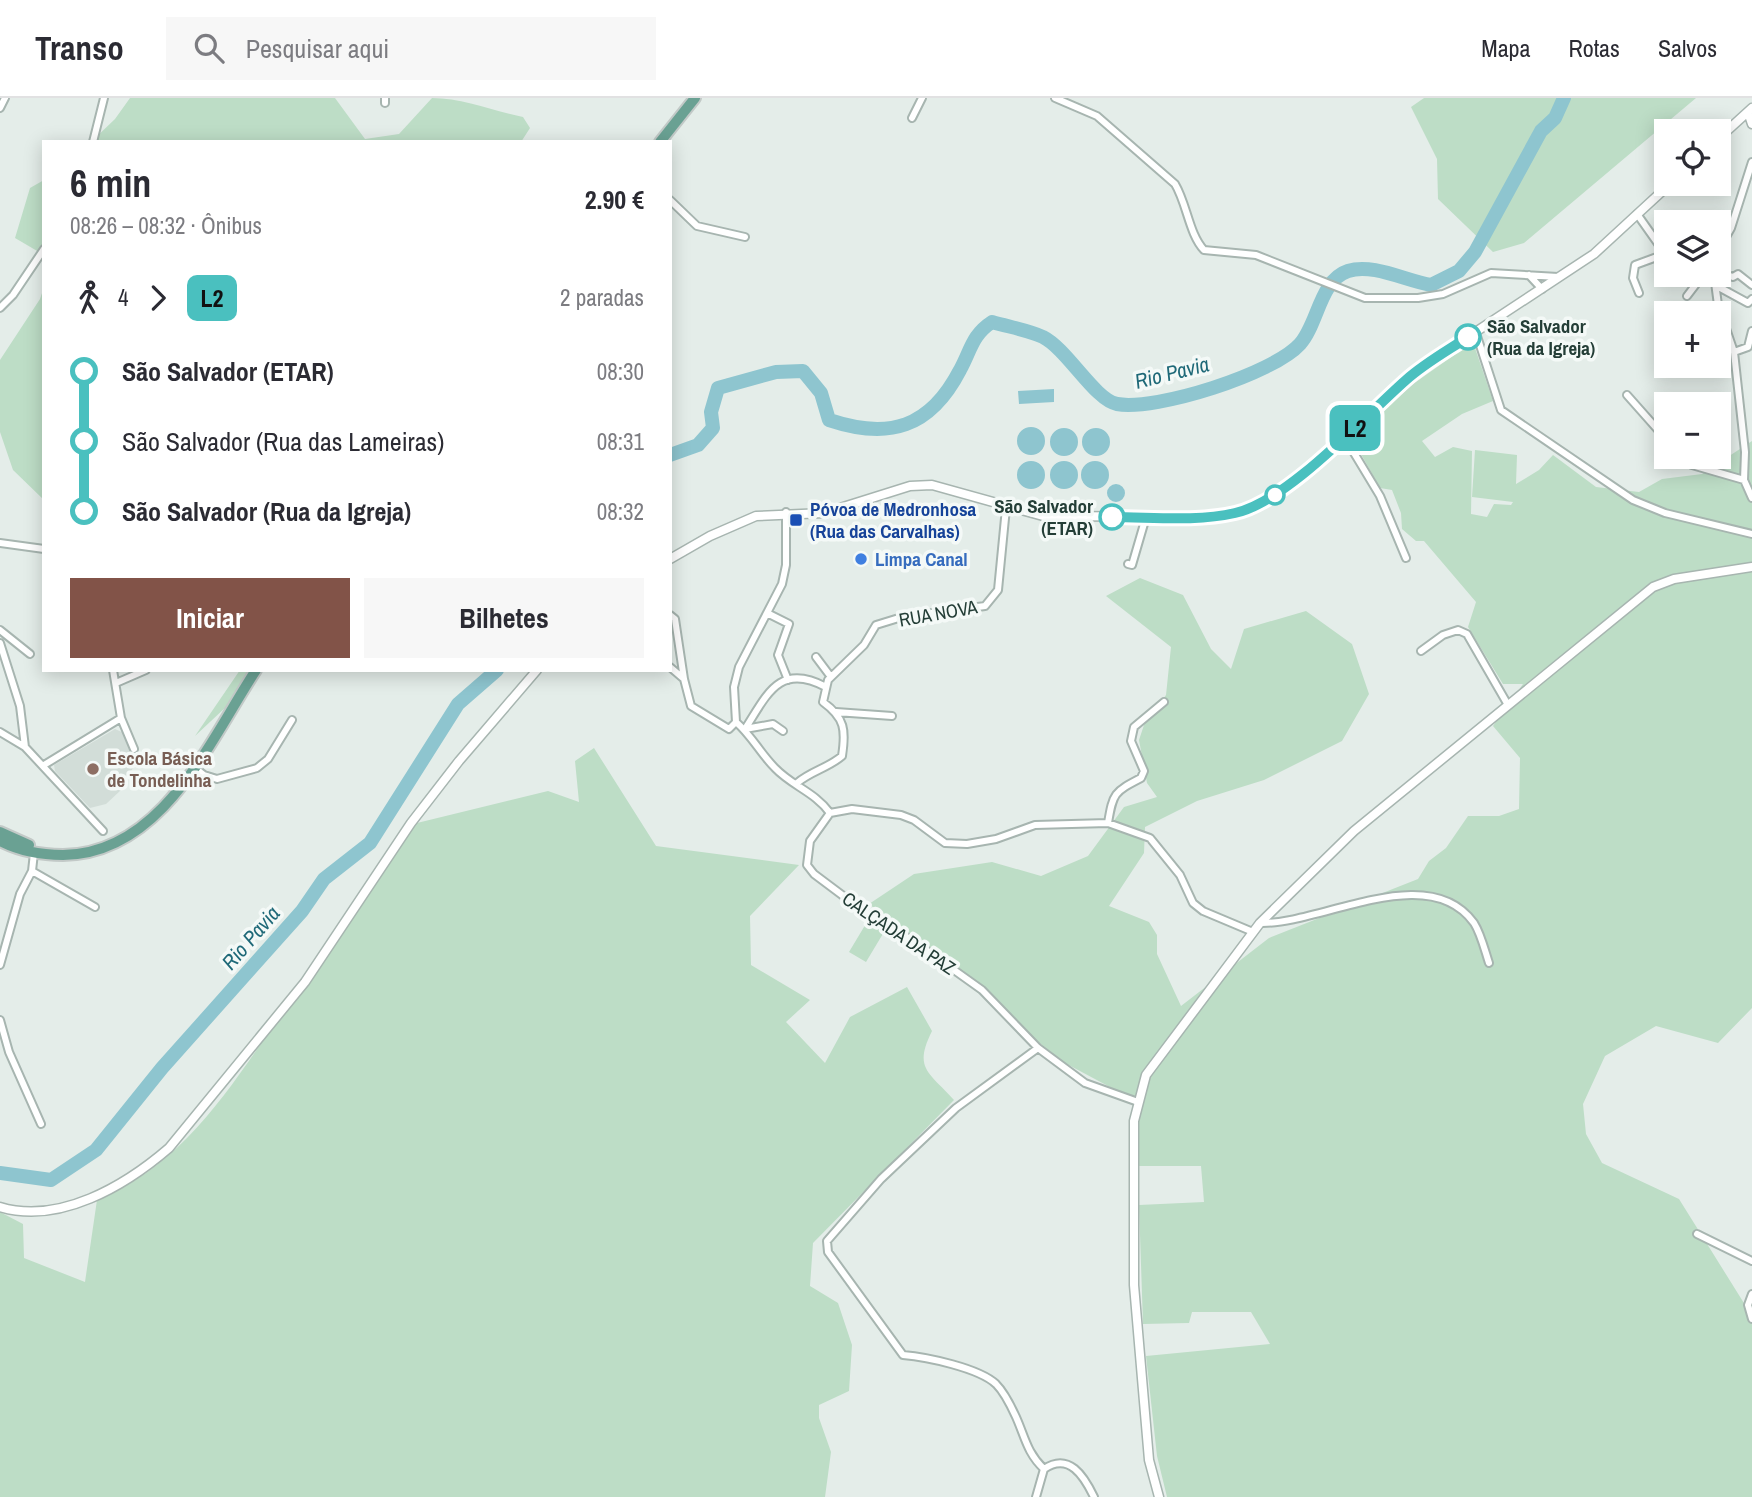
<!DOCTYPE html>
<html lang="pt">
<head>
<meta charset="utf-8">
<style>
  :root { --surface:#fff; --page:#f7f7f7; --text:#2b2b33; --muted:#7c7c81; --line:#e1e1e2; --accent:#825348 }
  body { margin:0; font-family:"Archivo Narrow",sans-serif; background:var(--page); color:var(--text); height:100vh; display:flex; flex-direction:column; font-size:26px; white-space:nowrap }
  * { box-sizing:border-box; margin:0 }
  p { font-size:23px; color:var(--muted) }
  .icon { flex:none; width:38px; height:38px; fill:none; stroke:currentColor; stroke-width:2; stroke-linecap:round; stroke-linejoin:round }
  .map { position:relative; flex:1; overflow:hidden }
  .panel { position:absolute; left:42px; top:42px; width:630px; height:532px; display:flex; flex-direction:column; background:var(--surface); border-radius:0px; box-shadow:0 4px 18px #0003 }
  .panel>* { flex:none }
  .badge { padding:0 14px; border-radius:10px; font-size:24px; line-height:46px }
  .fabs { position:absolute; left:1654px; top:21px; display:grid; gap:14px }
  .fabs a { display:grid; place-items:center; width:77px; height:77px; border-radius:0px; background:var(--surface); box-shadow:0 4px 18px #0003; font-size:35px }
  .map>.badge { position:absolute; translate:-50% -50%; box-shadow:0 0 0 4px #fff }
  .legs { display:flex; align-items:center; gap:10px; height:77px; padding:0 28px; font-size:23px }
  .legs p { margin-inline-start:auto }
  .overview { display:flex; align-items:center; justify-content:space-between; height:119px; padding:0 28px }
  h1 { font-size:38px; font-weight:800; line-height:52px }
  .cta { display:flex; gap:14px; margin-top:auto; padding:14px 28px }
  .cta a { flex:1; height:80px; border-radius:0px; background:var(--accent); color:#fff; font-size:28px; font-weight:800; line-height:80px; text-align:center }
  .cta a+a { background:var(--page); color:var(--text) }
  ul { padding:0 28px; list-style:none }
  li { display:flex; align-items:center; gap:24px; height:70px; font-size:26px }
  li i { display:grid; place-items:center; width:10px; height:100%; margin:0 9px; background:currentColor }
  li i::after { content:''; width:18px; height:18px; margin:-9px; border:5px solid; border-radius:50%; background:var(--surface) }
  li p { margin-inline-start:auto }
  li:first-child i { background:linear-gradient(#0000 50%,currentColor 0) }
  li:last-child i { background:linear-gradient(currentColor 50%,#0000 0) }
  header { display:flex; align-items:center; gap:42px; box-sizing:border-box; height:98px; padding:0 35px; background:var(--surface); border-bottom:2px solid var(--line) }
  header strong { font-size:33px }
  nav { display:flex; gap:38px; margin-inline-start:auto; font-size:24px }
  .search { width:490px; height:63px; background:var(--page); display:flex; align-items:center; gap:18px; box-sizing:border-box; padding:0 24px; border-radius:0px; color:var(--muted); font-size:26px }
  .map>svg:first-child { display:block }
  .built { fill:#d2ddd8 }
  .green { fill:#bdddc6 }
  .water { fill:#8ec5cf }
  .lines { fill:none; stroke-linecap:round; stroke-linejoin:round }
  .river { stroke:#8ec5cf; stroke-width:14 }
  .minor-casing { stroke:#a7b5b0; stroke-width:10 }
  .tertiary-casing { stroke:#a7b5b0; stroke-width:11 }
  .primary-casing { stroke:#c2c9c7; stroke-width:14 }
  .minor { stroke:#fff; stroke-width:6 }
  .tertiary { stroke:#fff; stroke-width:8 }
  .primary { stroke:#6aa193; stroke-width:10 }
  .line-1-casing { stroke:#fff; stroke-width:16 }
  .line-1 { stroke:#4ac0bf; stroke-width:10 }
  .stop-1-dot { fill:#fff; stroke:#4ac0bf; stroke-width:3.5 }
  .transit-dot { fill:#1a4fb4; stroke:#f4f9f7; stroke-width:2.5 }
  .shop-dot { fill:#3f7fe0; stroke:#f4f9f7; stroke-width:2.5 }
  .education-dot { fill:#8d6e63; stroke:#f4f9f7; stroke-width:2.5 }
  .labels { text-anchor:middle; stroke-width:7; stroke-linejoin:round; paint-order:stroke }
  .stop-label { font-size:19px; font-weight:bold; fill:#243e37; stroke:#f4f9f7; text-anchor:start }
  .transit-label { font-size:19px; font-weight:bold; fill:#164399; stroke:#f4f9f7; text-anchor:start }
  .shop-label { font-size:19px; font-weight:bold; fill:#366cbe; stroke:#f4f9f7; text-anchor:start }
  .street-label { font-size:19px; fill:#243e37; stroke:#f4f9f7 }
  .education-label { font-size:19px; font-weight:bold; fill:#785e54; stroke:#f4f9f7; text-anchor:start }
  .water-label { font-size:21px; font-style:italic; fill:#1f6978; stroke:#f4f9f7 }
</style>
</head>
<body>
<header>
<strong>Transo</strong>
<div class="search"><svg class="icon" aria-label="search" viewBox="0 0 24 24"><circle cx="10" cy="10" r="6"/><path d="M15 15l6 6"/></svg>Pesquisar aqui</div>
<nav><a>Mapa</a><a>Rotas</a><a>Salvos</a></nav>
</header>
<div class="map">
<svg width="1752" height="1399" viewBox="0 0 1752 1399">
  <rect width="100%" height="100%" fill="#e4ede9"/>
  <path class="built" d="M115,631L124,635L135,666L121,692L106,706L90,710L55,673L54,667Z"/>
  <path class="green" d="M130,0H335L365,41L399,36L432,0C462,0 493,13 523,19L530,30L521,44H91L115,21Z
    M1424,0H1696L1524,145L1493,154L1438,101L1437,61L1411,9Z
    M44,82V157L15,140L30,90Z
    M44,189V402L13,372L0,334V262L40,201Z
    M1467,248L1475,250L1493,303L1462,316L1422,343L1435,359L1453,349L1472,353L1471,416L1487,419L1494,406L1511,407L1513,404L1472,399L1475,352L1517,357L1516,386L1539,372L1553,357L1596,389L1639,394L1662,381L1702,376L1752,343V910L1718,945L1656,928L1605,958L1583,1006L1586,1036L1602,1065L1679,1101L1752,1218V1399H1167L1157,1358L1146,1258L1270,1246L1251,1214H1192L1189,1225L1143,1226L1139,1107L1204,1104L1201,1068H1136L1138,1004L1063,964L869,806L914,776L992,764L1041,778L1088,758L1124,709L1157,699L1147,685L1139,642L1144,627L1166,597L1171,549L1106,498L1140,480L1183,497L1211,551L1231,571L1244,531L1306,513L1352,546L1369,596L1342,643L1264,682L1197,703L1145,729L1144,755L1109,808L1149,824L1157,837V856L1181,908L1269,840L1418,781L1429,763L1446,750L1468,718H1499L1519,711L1520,660L1493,628L1523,586H1503L1468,529L1476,504L1424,443H1416L1402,431L1401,415L1392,392L1380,390L1352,340L1393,300Z
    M240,572H250L226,609L195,638Z
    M594,650L656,748L799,767L750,818L751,867L810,902L786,924L825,965L850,919L907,889L932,933C913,971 929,974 954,1002L813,1145L810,1188L838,1205L852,1247L849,1293L819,1307V1320L831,1354L825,1399H0V1114L23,1126L24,1160L85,1184L97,1102C189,1065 238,977 293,899C334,841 375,783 417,725L548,693L579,704L575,663Z
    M867,824L884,834L866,864L849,854Z"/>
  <path class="water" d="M1054,291V304L1019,306L1018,293Z
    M1017 343a14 14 0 1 1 28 0a14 14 0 1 1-28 0Z
    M1050 344a14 14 0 1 1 28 0a14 14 0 1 1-28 0Z
    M1082 344a14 14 0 1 1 28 0a14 14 0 1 1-28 0Z
    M1081 377a14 14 0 1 1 28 0a14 14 0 1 1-28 0Z
    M1050 377a14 14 0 1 1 28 0a14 14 0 1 1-28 0Z
    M1017 377a14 14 0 1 1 28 0a14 14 0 1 1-28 0Z
    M1107 395a9 9 0 1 1 18 0a9 9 0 1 1-18 0Z"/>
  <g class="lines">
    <path class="river" d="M670,357L698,347L713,330L711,314L718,290L776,274L803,273L821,295L829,322C889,342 930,330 960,272C971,252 972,237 992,224C1009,229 1028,232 1043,239C1067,251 1095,302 1117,306C1156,313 1273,276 1300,246C1318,226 1320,182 1348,173C1373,165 1406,183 1431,187L1459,173L1475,154L1541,33L1555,20L1564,0
      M0,1075L51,1082L96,1052L162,970L302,813L324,781L370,745L458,606L497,572"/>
    <defs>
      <path id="minor" d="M1055,0L1097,18L1175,86C1187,106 1189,136 1204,152L1256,157L1365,200H1418L1443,196L1491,175L1558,179
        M385,5V0
        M0,10L5,0
        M912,20L922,0
        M93,44L104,0
        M670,102L697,128L745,139
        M1637,116L1666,157
        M1718,153L1731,130L1752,64
        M1718,174L1733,179L1738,176L1752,187
        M1529,177L1542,191
        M1714,177L1718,207L1734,254
        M1715,187L1748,205L1752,201
        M1639,195L1633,180L1635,167L1665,156
        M1687,198L1703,177
        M0,210L13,197L44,151
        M1752,233L1748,249L1734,254L1745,354L1744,382L1752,400
        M1476,235L1501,312L1633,402L1665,415L1752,436
        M1627,297L1666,341
        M1345,340L1380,398L1406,460
        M1683,359L1692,367L1744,382
        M786,414V467L782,486L739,569L734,589L736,624C752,638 760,655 775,670C792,688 815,694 830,715L810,743L807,767L814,776L870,818L912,842L982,892L1038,950L1085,985L1138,1004
        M0,445L44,451
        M1128,466L1132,467L1146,419
        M767,515L789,526L778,557L788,582
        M670,517L675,521L684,581L691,608L729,631L736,624
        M0,532L30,556
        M0,545L20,608L25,649L103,733
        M1421,553L1443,537L1458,532L1467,536L1508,607
        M816,559L831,579
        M670,569L684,581
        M113,572L121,620L134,651
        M116,585L146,572
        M836,614L892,618
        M745,631C767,597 779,564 826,589
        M745,631L773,626L783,633
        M0,634L25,649
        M44,667L121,620
        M195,670L204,677L217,681L257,670L268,661L292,622
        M797,685C811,673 828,670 842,658C846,632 845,620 823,604L828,582L864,547L876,527L902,519L985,508L998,492L1006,410
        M830,715L852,711L901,717L914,722L945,745L967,746L996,741L1035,727L1108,725L1150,740L1180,777L1193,805L1203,813L1253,834
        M1108,725C1113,695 1114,694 1141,680L1144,673L1131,643L1134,629L1164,604
        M32,773L95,809
        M1260,825C1321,827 1428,761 1474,825C1481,836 1485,853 1489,865
        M0,867L20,796L32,773L34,755
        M0,922L9,954L41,1026
        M1038,950L956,1010L881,1081L827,1143L828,1154L903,1257C927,1259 979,1270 996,1286C1005,1295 1011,1308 1016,1319C1025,1339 1027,1355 1044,1371
        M1697,1136L1752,1163
        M1752,1196L1748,1207L1752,1221
        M1036,1399L1044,1371C1069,1354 1084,1378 1094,1399"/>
      <path id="tertiary" d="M1748,14L1752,26
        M1718,41L1752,10
        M670,461L710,438L756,418L824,415L910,388L932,387L1043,418L1208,419L1252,410L1276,396L1345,340L1430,264L1594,156L1670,86
        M0,1109C59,1127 125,1088 169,1050L305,884L411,725L459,663L537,572
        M1159,1399L1149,1362L1134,1187V1023L1146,977L1260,825L1354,733L1653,489L1674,481L1752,469"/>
      <path id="primary" d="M660,44L695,0
        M0,734L29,747
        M0,743C19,753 41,757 63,757C162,756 209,644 256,572"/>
    </defs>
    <use href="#minor" class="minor-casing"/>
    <use href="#tertiary" class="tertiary-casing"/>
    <use href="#primary" class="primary-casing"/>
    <use href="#minor" class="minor"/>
    <use href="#tertiary" class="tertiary"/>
    <use href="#primary" class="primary"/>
  </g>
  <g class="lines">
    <defs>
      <path id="line-1" d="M1112,419C1152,419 1196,424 1235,415C1287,404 1365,318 1406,282C1425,265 1447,253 1468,239"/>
    </defs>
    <use href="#line-1" class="line-1-casing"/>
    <use href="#line-1" class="line-1"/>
  </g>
  <g class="stop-1-dot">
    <circle cx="1468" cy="239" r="12"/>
    <circle cx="1275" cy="397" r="9"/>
    <circle cx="1112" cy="419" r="12"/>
  </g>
  <rect class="transit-dot" x="789" y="415" width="14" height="14" rx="3.5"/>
  <circle class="shop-dot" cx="861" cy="461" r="7"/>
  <circle class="education-dot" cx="93" cy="671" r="7"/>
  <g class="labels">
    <g class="stop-label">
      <text x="1487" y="235">São Salvador<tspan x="1487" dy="22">(Rua da Igreja)</tspan></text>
      <text x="1093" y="415" text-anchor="end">São Salvador<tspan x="1093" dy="22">(ETAR)</tspan></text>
    </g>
    <g class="transit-label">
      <text x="810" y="418">Póvoa de Medronhosa<tspan x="810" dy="22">(Rua das Carvalhas)</tspan></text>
    </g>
    <g class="shop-label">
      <text x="875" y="468">Limpa Canal</text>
    </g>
    <g class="street-label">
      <text transform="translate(938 515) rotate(-10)" y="7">RUA NOVA</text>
      <text transform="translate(899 835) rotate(34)" y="7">CALÇADA DA PAZ</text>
    </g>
    <g class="education-label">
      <text x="107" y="667">Escola Básica<tspan x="107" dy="22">de Tondelinha</tspan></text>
    </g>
    <g class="water-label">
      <text transform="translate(1172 275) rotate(-14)" y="7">Rio Pavia</text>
      <text transform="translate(251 840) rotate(-49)" y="7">Rio Pavia</text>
    </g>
  </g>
</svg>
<div class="fabs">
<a><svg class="icon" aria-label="locate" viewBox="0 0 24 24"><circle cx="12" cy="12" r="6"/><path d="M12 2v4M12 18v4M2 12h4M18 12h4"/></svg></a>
<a><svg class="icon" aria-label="layers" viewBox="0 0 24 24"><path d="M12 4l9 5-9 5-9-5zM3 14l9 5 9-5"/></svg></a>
<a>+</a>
<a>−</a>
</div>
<b class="badge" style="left:1355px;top:330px;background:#4ac0bf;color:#111">L2</b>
<section class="panel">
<div class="overview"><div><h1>6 min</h1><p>08:26 – 08:32 · Ônibus</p></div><b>2.90 €</b></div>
<div class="legs"><svg class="icon" aria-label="walk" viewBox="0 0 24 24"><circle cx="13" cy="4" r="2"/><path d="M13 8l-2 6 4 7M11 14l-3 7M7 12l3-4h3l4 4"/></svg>4<svg class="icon" aria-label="forward" viewBox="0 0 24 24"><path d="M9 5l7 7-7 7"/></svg><b class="badge" style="background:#4ac0bf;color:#111">L2</b><p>2 paradas</p></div>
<ul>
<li><i style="color:#4ac0bf"></i><b>São Salvador (ETAR)</b><p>08:30</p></li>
<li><i style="color:#4ac0bf"></i><span>São Salvador (Rua das Lameiras)</span><p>08:31</p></li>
<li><i style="color:#4ac0bf"></i><b>São Salvador (Rua da Igreja)</b><p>08:32</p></li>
</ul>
<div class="cta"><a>Iniciar</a><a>Bilhetes</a></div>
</section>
</div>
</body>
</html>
